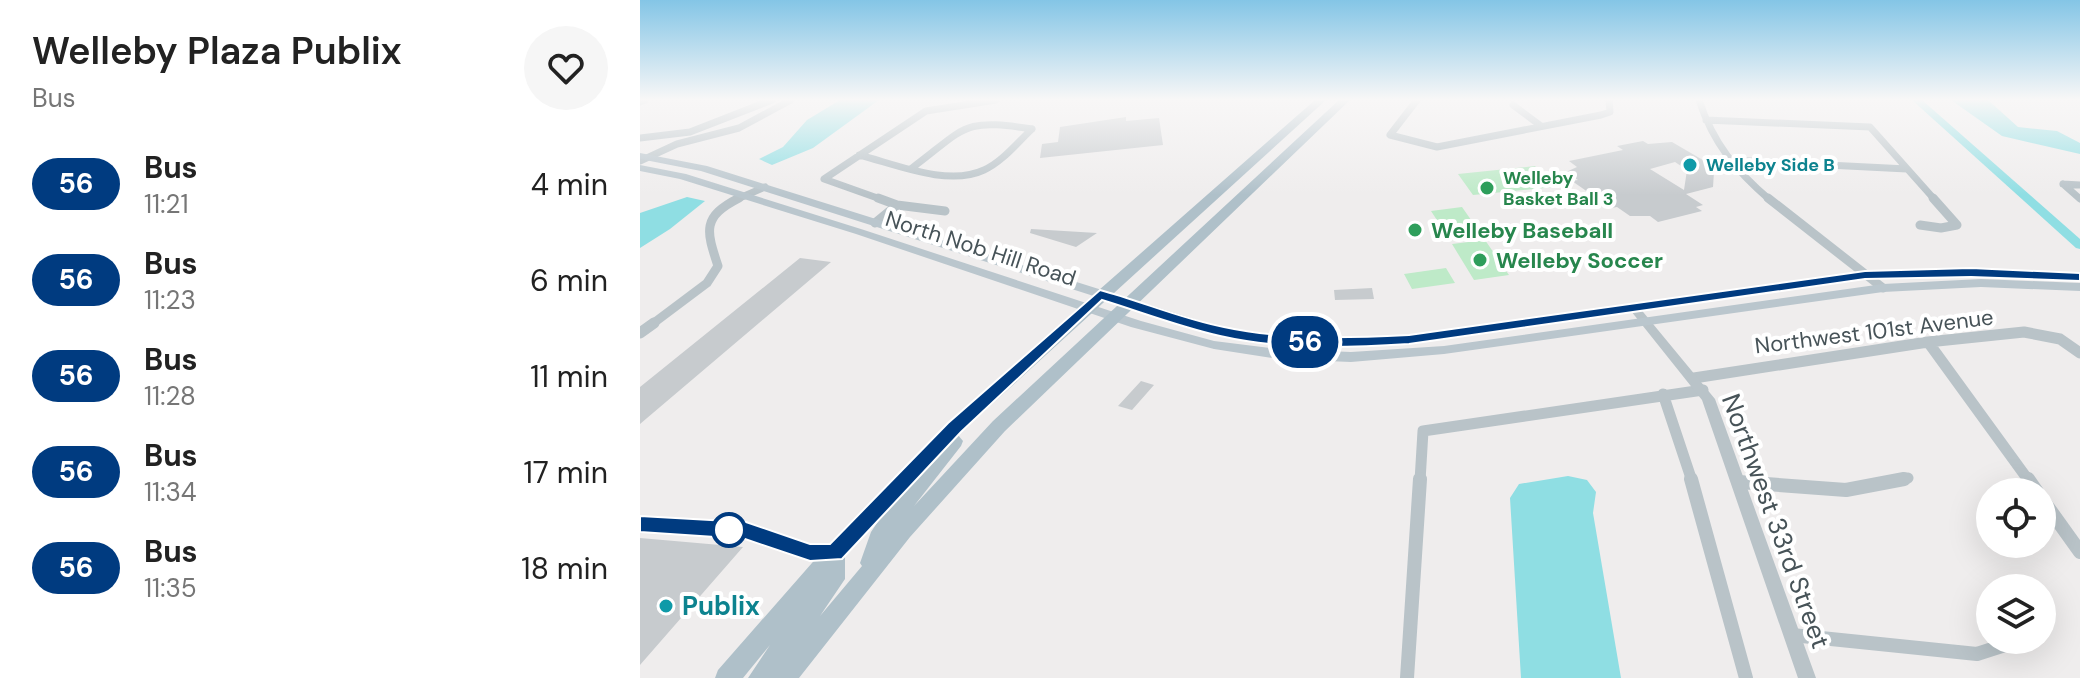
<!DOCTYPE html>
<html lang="en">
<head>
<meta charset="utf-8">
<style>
  :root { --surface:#fff; --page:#f6f6f6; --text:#222; --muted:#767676 }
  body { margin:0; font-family:"DM Sans",sans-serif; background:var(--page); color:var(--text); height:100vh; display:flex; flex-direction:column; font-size:30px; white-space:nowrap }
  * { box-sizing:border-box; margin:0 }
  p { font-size:26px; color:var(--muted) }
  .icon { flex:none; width:44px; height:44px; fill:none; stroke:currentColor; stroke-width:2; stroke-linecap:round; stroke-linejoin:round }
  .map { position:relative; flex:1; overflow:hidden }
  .sheet { display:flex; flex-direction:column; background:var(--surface); width:640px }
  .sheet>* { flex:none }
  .badge { padding:0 16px; border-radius:26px; font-size:28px; line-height:52px }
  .buttons { position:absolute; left:1336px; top:478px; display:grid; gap:16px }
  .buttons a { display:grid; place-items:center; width:80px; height:80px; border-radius:50%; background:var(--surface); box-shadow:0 8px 32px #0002; font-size:40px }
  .map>.badge { position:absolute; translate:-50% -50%; box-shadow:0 0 0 4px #fff }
  .round { display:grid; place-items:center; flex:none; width:84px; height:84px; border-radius:42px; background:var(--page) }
  .headline { display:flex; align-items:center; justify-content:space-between; height:136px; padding:0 32px }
  h1 { font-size:38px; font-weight:600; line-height:60px }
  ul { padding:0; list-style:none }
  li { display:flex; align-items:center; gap:24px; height:96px; padding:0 32px }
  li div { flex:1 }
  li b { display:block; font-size:30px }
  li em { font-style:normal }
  li .badge { min-width:88px; font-weight:700; text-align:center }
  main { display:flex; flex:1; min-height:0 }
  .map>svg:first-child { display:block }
  .green { fill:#beeac8 }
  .water { fill:#8fdee3 }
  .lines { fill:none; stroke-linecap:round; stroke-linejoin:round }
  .canal { fill:#8fdee3; fill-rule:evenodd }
  .building { fill:#c7cbce; fill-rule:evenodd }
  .minor-far3 { stroke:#b9c3c8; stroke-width:7 }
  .minor-far2 { stroke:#b9c3c8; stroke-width:9 }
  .minor-far1 { stroke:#b9c3c8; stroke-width:11 }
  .minor { stroke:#b9c3c8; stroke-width:14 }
  .tertiary { fill:#b9c3c8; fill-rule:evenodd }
  .secondary { fill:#bac6cd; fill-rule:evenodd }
  .primary { fill:#afc0c9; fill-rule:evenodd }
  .line { fill:#003b80; stroke:#fff; stroke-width:2 }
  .culture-dot { fill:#0f9aa8; stroke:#fff; stroke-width:3 }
  .leisure-dot { fill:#2e9e5b; stroke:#fff; stroke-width:3 }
  .stop-dot { fill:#fff; stroke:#003b80; stroke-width:4 }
  .labels { text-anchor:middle; stroke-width:8; stroke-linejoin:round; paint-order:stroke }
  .far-culture-label { font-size:18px; font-weight:bold; fill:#0d838f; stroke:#fff; text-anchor:start }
  .far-leisure-label { font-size:18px; font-weight:bold; fill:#27864d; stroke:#fff; text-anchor:start }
  .leisure-label { font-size:22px; font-weight:bold; fill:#27864d; stroke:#fff; text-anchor:start }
  .street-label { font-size:22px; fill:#475358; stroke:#fff }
  .near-street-label { font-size:26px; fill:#475358; stroke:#fff }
  .near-culture-label { font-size:26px; font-weight:bold; fill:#0d838f; stroke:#fff; text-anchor:start }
</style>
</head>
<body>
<main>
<section class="sheet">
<div class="headline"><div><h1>Welleby Plaza Publix</h1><p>Bus</p></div><a class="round"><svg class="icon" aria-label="heart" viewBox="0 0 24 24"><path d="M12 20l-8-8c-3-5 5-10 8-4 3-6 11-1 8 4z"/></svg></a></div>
<ul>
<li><span class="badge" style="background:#003b80;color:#fff">56</span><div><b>Bus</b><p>11:21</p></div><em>4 min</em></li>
<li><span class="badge" style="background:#003b80;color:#fff">56</span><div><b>Bus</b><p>11:23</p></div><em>6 min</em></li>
<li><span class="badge" style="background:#003b80;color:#fff">56</span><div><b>Bus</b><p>11:28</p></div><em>11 min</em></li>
<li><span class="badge" style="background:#003b80;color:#fff">56</span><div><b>Bus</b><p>11:34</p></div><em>17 min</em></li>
<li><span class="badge" style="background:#003b80;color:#fff">56</span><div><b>Bus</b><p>11:35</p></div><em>18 min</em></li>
</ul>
</section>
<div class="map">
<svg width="1440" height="678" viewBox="0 0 1440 678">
  <rect width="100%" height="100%" fill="#efeded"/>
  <path class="green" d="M895,166L914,187L833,195L818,174Z
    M822,207L843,237L810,240L791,211Z
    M845,240L869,275L834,280L812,244Z
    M806,268L815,283L772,289L764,274Z"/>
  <path class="water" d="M200,100H239L173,148L132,165L119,159L143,147L167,120Z
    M1311,100H1348L1378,127L1417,131L1440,143V154L1362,136Z
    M47,197L65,201L30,229L0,248V213Z
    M928,476L947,480L956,492L953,513L981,678H881L870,498L879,484Z"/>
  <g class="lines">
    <path class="canal" d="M1272,100H1282L1440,239V249L1436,248Z"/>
  </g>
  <path class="building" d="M486,117V121L519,118L523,145L400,158L402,144L418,142L420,127Z
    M1003,141L1008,144L1032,142L1068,163V169L1074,172L1073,187L1046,194L1063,205L1056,207L1062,211L1018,222L1010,216H990L977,207L971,208L932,181L938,180L926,172L937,167L929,161L983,150L977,146ZM1035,162L1047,170L1044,190L1010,169Z
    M391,229L457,233L436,247L390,233Z
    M160,258L191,262L0,424V387Z
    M732,288L734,299L695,300L694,290Z
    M501,381L514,385L492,410L478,406Z
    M0,538L103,547L0,665Z"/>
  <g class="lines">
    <path class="minor-far3" d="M777,100L750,135L797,147L961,115L970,112L969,100
      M1059,100C1073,143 1096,171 1130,200
      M0,102L5,100
      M873,105L901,126
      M1066,120L1230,127L1295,200
      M0,138L50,132L132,100
      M219,155C255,164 308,187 344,170C362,162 377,143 392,129
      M1089,160L1267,169
      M0,161L37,144L99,128L151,100
      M272,168C327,127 321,118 392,129
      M1423,184L1440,199
      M1423,184L1440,185
      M95,200L125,187
      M243,200L184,179L286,111L356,100"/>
    <path class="minor-far2" d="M238,198L257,205L305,211
      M1128,198L1243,288
      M235,223L257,205
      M1280,225L1301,228L1317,225L1293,198
      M11,325L67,283L78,266C66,230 62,217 99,198"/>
    <path class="minor-far1" d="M0,333L14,323
      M1288,342L1389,481
      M1054,378L1288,342L1384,332L1420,339L1440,353
      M1023,394L1052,481
      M780,481L783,431L1063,390
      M1258,481L1268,478"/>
    <path class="minor" d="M1051,479L1106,678
      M1388,479L1397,492
      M1099,482L1206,490L1264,479
      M1402,499L1440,552
      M1152,635L1337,654L1368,644
      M767,678L780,479"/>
    <path class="tertiary" d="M995,306L999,307L1075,399L1176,678H1158L1062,400L991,311L989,309Z"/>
    <path class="secondary" d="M0,153L67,166L583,328L677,339L769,335L1225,271L1331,268L1440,273V281L1331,276L1225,279L769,343L677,347L576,335L61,171L0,159Z
      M0,165L46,174L224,230L501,321L574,341L639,349L711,352L804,346L1243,284L1341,279L1440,283V291L1341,287L1243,292L804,354L711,362L639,359L574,349L491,327L216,234L40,179L0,171Z"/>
    <path class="primary" d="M675,100H686L318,435L323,441L321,446L274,506L353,421L699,100H710L365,431L270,537L159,678H108L130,645L103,678H75L78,670L186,547L309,422ZM239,520L231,532L220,563L222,566L180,616L205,579V556Z"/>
  </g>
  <linearGradient id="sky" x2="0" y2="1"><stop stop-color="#84c5e6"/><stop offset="0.51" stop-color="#f8f7f7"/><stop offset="1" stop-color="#f8f7f7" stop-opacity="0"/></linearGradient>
  <rect width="1440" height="195" fill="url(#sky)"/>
  <path class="line" d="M1331,268L1440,273V281L1331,277L1225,279L769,344C706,348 642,350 580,336C540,327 501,312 462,300L321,432L202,559L170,561L105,539L0,532V516L106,522L170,544H190L308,423L460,290C501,301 542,319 584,327C645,340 707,338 769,335L1225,271Z"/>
  <g class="culture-dot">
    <circle cx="1050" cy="165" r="8"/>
    <circle cx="26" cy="606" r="8"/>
  </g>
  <g class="leisure-dot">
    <circle cx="847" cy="188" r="8"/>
    <circle cx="775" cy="230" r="8"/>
    <circle cx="840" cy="260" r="8"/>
  </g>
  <circle class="stop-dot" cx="89" cy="530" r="16"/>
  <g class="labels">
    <g class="far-culture-label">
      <text x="1066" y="171">Welleby Side B</text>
    </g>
    <g class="far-leisure-label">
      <text x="863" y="184">Welleby<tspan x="863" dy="21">Basket Ball 3</tspan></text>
    </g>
    <g class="leisure-label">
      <text x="791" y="238">Welleby Baseball</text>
      <text x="856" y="268">Welleby Soccer</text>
    </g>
    <g class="street-label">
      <text transform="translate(341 248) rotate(18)" y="8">North Nob Hill Road</text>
      <text transform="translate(1234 331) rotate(-7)" y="8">Northwest 101st Avenue</text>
    </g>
    <g class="near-street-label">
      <text transform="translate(1136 521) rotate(70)" y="9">Northwest 33rd Street</text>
    </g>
    <g class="near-culture-label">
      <text x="42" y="615">Publix</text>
    </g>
  </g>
</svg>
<div class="buttons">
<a><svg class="icon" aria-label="locate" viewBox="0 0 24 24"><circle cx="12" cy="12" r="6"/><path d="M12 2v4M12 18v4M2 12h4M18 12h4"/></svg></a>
<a><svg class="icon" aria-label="layers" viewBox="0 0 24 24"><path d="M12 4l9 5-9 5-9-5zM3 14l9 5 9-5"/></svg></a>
</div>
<b class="badge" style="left:665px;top:342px;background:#003b80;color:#fff">56</b>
</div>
</main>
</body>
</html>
